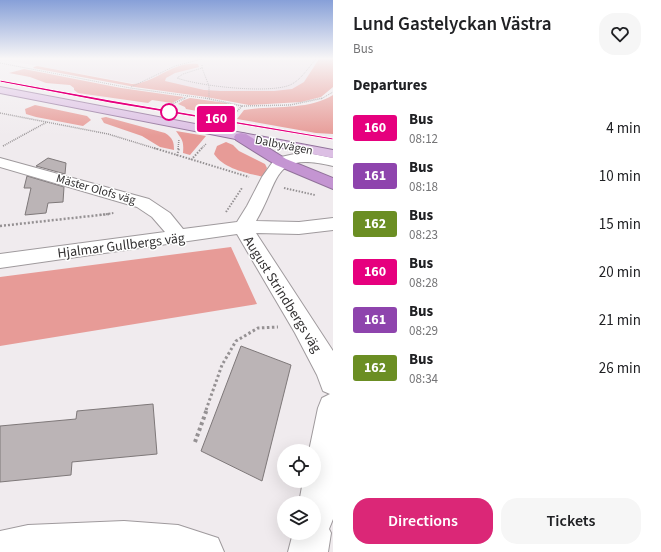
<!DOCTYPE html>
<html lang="en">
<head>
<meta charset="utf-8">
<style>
  :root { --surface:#fff; --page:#f6f6f6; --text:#202124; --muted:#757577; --accent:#db2777 }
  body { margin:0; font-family:"Source Sans 3",sans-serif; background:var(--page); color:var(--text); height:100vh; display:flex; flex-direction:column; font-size:15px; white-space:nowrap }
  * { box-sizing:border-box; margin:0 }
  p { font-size:13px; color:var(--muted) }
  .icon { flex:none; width:22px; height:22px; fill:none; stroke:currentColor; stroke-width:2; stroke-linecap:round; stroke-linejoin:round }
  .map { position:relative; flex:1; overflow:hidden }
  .side { display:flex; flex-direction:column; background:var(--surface); width:328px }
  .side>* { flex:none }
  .badge { padding:0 8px; border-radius:3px; font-size:14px; line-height:26px }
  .controls { position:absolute; left:277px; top:444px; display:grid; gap:8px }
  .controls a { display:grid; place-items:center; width:44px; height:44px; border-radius:50%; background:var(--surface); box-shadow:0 4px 16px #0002; font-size:20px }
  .map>.badge { position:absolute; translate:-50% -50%; box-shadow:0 0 0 2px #fff }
  h2 { padding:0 20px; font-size:15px; line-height:36px }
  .round { display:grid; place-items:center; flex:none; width:42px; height:42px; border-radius:16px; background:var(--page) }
  .headline { display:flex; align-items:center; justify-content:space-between; height:68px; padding:0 20px }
  h1 { font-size:19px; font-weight:600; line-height:30px }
  .button { display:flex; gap:8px; margin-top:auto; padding:8px 20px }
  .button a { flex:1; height:46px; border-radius:16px; background:var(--accent); color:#fff; font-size:16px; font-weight:600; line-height:46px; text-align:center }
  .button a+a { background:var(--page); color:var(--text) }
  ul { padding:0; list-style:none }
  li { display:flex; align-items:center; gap:12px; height:48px; padding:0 20px }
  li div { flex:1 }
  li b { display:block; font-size:15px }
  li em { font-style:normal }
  li .badge { min-width:44px; font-weight:700; text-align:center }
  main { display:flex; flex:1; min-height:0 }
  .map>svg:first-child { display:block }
  .built { fill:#e8dbe3 }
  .forest { fill:#e79b97 }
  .building { fill:#bbb4b6; stroke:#7e7879 }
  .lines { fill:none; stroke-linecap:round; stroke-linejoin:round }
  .minor-casing { stroke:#9f9a9d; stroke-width:2 }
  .major-casing { stroke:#91729a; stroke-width:2 }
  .highway-casing { stroke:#91729a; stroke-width:2 }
  .path-far5 { stroke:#959193; stroke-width:1; stroke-dasharray:1 1; stroke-linecap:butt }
  .path-far4 { stroke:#959193; stroke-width:1.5; stroke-dasharray:1 1; stroke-linecap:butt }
  .path-far3 { stroke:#959193; stroke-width:2; stroke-dasharray:1.5 1.5; stroke-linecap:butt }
  .path-far2 { stroke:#959193; stroke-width:2.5; stroke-dasharray:2 2; stroke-linecap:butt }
  .path-far1 { stroke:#959193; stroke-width:3; stroke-dasharray:2.5 2.5; stroke-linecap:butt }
  .path { stroke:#959193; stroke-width:4; stroke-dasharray:3 3; stroke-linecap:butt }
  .minor { fill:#fff; fill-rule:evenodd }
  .major { fill:#dcbfe4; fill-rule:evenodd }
  .highway { fill:#c495d2; fill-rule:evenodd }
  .line { fill:#e6007e; stroke:#fff }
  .stop-dot { fill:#fff; stroke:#e6007e; stroke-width:2 }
  .labels { text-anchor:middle; stroke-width:3; stroke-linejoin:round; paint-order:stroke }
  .far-street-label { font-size:12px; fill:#323031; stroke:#fff }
  .street-label { font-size:14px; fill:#323031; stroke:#fff }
</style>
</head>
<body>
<main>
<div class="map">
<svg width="333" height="552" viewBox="0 0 333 552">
  <rect width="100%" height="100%" fill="#f0ebee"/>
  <path class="built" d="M0,59H333V66L320,89L226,98L131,83Z"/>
  <path class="forest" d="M319,59H333V87L321,97L301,102L249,105L206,97L135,87L33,68L34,67L37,66L132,84C156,83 172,61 198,64L199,67L175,73L166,78L165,81L204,90L221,91H274L292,89L304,82Z
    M24,69L121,88L184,97L172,103L152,100L148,103L78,93L74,90V88L70,85L46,83L30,77L9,73Z
    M333,95V134L316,133L237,119L244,110C273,105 307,111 333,95Z
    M190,98L226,103L235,106L234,109L225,116L186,109L185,107L178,104L184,100Z
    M35,105L87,116L91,120L83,126L36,117L26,114L25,109Z
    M106,117L165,133C173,138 174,142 174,150L160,147L142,136L104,123L101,118Z
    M176,131L206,136L190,155L183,153C184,140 182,140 176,131Z
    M226,142L233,145L239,151L265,164L267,168L263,177C247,173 224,169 214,154L217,146Z
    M231,247L257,304L0,346V277Z"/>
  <path class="building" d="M48,158L66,163L65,174L36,166Z
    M27,176L64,187L63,202L48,203L46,213L25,215L31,188H24Z
    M241,346L291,365L262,481L201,451Z
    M153,404L157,454L72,462L71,475L0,482V426L76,419L77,411Z"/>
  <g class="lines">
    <defs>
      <path id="minor" d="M299,153L313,154L333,158V166C271,151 281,179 256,221L299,222L333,218V230L299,234L256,233L333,351V519L329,529L331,533L328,552H288L293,533H314V503H299L303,481H314V451H309L318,408L322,398L330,394L323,391L317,375L295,333L237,234L0,268V254L165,232L152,217L137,207L0,167V158L149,199L170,213L183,229L237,222L247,206L262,177L272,163L281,157Z
        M124,521L178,525L218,538L224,552H0V531L28,525Z"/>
      <path id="major" d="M0,87L333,150V158L0,93Z"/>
      <path id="highway" d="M241,133L246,134L286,159L333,178V189L276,165L236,140L234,137L236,134Z"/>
    </defs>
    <use href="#minor" class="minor-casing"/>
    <use href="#major" class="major-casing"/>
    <use href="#highway" class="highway-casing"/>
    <path class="path-far5" d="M0,63L130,88L211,99
      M202,65V68L183,74L177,78C199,86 268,94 290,85C301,80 308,68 316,59
      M202,68L209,86V98
      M131,87L175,66L202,59
      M184,99L188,96
      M321,99L333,92"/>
    <path class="path-far4" d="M205,98L242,106L231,118
      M168,106L185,98
      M242,106L290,105L323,98
      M0,113L108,134L157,149
      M3,146L47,122
      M178,149L179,139
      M201,149L206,144"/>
    <path class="path-far3" d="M154,148L249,177
      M177,156L179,148
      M191,160L202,148
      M284,188L315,195
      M226,212L242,188
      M100,215L114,213"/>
    <path class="path-far2" d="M0,226L109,214"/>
    <path class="path-far1" d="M206,410L222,365L236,341L258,328L278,327"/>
    <path class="path" d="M195,442L207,409"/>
    <use href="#minor" class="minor"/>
    <use href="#major" class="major"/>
    <use href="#highway" class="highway"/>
  </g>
  <linearGradient id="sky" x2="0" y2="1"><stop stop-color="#87a0d8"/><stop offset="0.43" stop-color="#f8f6f7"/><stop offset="1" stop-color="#f8f6f7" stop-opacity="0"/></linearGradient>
  <rect width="333" height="136" fill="url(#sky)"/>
  <path class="line" d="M0,80L110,100L333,138V140L110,103L0,82Z"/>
  <circle class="stop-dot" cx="169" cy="112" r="8"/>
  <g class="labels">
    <g class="far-street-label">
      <text transform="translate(284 145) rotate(11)" y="4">Dalbyvägen</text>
      <text transform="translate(96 189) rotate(16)" y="4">Mäster Olofs väg</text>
    </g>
    <g class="street-label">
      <text transform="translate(121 245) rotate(-7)" y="5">Hjalmar Gullbergs väg</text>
      <text transform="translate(283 294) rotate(58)" y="5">August Strindbergs väg</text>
    </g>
  </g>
</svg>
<div class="controls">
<a><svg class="icon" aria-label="locate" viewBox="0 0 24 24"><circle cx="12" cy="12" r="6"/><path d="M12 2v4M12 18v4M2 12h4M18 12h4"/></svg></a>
<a><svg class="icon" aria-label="layers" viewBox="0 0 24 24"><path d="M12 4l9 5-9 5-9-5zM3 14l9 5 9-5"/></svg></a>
</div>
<b class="badge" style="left:216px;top:119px;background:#e6007e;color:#fff">160</b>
</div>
<section class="side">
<div class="headline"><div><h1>Lund Gastelyckan Västra</h1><p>Bus</p></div><a class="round"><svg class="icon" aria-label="heart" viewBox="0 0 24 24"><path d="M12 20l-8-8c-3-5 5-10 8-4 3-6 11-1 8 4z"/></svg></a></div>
<h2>Departures</h2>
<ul>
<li><span class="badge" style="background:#e6007e;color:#fff">160</span><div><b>Bus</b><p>08:12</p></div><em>4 min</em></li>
<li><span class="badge" style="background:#8e44ad;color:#fff">161</span><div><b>Bus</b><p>08:18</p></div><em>10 min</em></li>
<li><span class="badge" style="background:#6b8e23;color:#fff">162</span><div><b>Bus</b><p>08:23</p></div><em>15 min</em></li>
<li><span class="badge" style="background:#e6007e;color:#fff">160</span><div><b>Bus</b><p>08:28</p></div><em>20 min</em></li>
<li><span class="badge" style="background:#8e44ad;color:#fff">161</span><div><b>Bus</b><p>08:29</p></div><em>21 min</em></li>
<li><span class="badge" style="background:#6b8e23;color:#fff">162</span><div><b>Bus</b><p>08:34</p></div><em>26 min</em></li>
</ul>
<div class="button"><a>Directions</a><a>Tickets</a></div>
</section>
</main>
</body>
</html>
